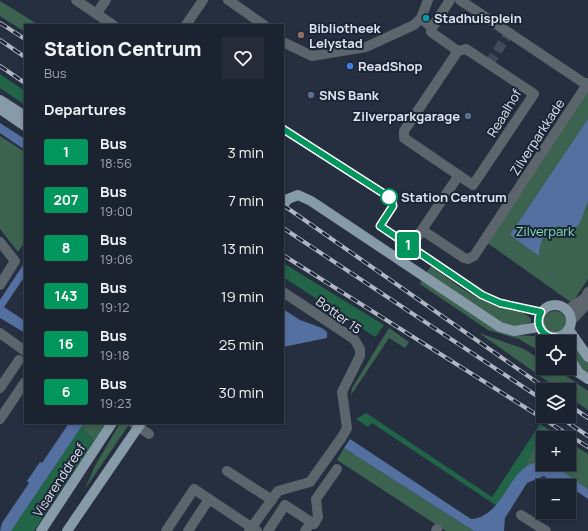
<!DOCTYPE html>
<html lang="en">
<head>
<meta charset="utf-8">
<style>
  :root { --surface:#1c2330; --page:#252b38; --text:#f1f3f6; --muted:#a0a4ab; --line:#3a404c }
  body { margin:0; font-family:Manrope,sans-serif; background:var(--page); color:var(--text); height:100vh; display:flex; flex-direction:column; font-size:15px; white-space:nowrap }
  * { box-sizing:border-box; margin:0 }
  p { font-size:13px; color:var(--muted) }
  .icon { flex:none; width:22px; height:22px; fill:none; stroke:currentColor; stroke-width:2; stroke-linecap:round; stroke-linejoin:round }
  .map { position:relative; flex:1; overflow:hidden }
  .side { position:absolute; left:24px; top:24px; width:260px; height:400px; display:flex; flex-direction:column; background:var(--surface); border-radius:0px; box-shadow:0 2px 6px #0003,0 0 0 1px var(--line) }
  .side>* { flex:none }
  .badge { padding:0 8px; border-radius:3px; font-size:14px; line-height:26px }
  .controls { position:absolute; left:536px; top:335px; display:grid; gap:8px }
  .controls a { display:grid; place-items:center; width:40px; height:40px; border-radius:0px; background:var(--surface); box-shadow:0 2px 6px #0003,0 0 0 1px var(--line); font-size:20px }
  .map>.badge { position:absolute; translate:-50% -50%; box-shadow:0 0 0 2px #fff }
  h2 { padding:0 20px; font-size:15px; line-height:36px }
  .round { display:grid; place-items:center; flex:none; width:42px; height:42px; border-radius:0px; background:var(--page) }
  .overview { display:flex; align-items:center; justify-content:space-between; height:68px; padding:0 20px }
  h1 { font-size:19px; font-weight:800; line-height:30px }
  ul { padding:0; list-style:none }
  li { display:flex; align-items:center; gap:12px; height:48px; padding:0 20px }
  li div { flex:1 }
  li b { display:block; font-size:15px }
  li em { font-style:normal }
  li .badge { min-width:44px; font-weight:700; text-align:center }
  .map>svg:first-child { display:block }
  .green { fill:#3c6350 }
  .forest { fill:#216447 }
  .water { fill:#5470a0 }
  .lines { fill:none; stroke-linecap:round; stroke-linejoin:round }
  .minor-tunnel { stroke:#414a5a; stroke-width:10; stroke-dasharray:10 5; stroke-linecap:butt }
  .minor { stroke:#5c656b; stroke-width:10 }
  .major { stroke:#879aa7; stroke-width:10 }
  .rail-casing { stroke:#afb7c3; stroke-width:4 }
  .rail { stroke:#1c2536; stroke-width:2.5; stroke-dasharray:8; stroke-linecap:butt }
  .line-casing { stroke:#fff; stroke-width:9 }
  .line { stroke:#00965e; stroke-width:6 }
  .culture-dot { fill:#0f9aa8; stroke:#1c2536; stroke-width:1.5 }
  .education-dot { fill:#8d6e63; stroke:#1c2536; stroke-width:1.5 }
  .shop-dot { fill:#3f7fe0; stroke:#1c2536; stroke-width:1.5 }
  .service-dot { fill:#5c6f8a; stroke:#1c2536; stroke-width:1.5 }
  .stop-dot { fill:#fff; stroke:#00965e; stroke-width:2 }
  .labels { text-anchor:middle; stroke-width:4; stroke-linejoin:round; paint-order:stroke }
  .poi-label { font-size:13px; font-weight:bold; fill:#dee5f0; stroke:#1c2536; text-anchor:start }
  .street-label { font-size:13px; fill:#dee5f0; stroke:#1c2536 }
  .stop-label { font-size:13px; font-weight:bold; fill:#dee5f0; stroke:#1c2536; text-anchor:start }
  .park-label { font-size:13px; fill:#80e0b2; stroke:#1c2536 }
</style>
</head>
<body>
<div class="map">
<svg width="588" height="531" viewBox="0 0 588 531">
  <rect width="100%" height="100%" fill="#252f40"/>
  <path class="green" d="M0,1L39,25H25V32L0,16Z
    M588,89V279L572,303L486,242Z
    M0,136L25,152V242L18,252L0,229Z
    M431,266C450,279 469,296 491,304C503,309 523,309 531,319V322L517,327L505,325L426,273Z
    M421,280L510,335L537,336L553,342H543V353L519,339L488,330L420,284Z
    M544 322a11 11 0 1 1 22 0a11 11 0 1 1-22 0Z
    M389,328L409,342L405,348L389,338L351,395L352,388Z
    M479,333L524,349L543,361V368L556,369L588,391V410L569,397V390H560Z
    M569,336L588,363V376C578,365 569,357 569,342H565L564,340Z
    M84,423H106L94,441L81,427Z
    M120,423H130L85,489L95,466Z
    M543,426L562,438H543V463L525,468L537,434Z
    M569,442L588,454V489L548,464H569Z
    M344,448L474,531H446L337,460Z"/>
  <path class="forest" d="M0,74L25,91V105L0,88Z
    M283,263L384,325L377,335L375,337L283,277Z
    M366,413L492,497L540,424L543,426C535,438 531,464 520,472L497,505L494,504L372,423L368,427L356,419Z
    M81,427L94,441L34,531H11Z"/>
  <path class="water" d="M588,119V200L580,223L576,227L566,228L558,226C543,230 540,242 539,256L510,235Z
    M0,123L25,139V150L0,133Z
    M25,262V276L4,307L25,321V333L0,318V300Z
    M283,309L300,320L322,328L327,332V338L283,347Z
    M69,423H84L11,531H0L2,523L29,483L27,481L40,462L42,463Z
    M350,439L471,519C508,517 510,452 548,464C559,467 578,483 588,489V499L569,486H559L544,476L527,483L505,518L504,531H474L344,448Z"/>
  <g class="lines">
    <path class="minor-tunnel" d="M489,64L509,33"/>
    <path class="minor" d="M76,0L113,25
      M228,0L264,25
      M460,0L587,85
      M96,14L106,0
      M421,18L432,28L431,32L458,51
      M186,25L203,0
      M432,28L450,0
      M285,43L312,56L366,47L414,25L421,18L428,0
      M466,49L534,94L473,185L404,138V131L458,51Z
      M422,230L464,258L468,259L474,256L588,83
      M0,242L15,261L0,285
      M401,261L459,175
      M567,310L585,298L588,292
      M571,321L588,303
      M0,333L25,351
      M0,388L19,360
      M0,419L25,382
      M133,423L149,434
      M227,471L272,500
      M209,499L257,531
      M521,515L546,531
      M311,522L314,524L318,517L316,499L337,469
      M166,531L194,489L209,499L188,531
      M249,531L278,491L310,482L342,437L347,428L342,392L360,356V349L354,339L283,292
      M268,531L285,505L311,522L305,531
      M436,531L437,529"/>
    <path class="major" d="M0,100L25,116
      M0,109L25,126
      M283,205L288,199L298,195L311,201L500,327L514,331L539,327
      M539 321a16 16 0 1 1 32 0a16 16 0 1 1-32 0Z
      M569,330L588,357
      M569,357L579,373L588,379
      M41,531L112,423
      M67,531L141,423"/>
    <defs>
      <path id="rail" d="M0,23L25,39
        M0,40L25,57
        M0,66L25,83
        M283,205L548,390
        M283,228L543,400
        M283,255L588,447
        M569,405L588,418
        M558,416L588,436"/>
    </defs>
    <use href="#rail" class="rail-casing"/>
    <use href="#rail" class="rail"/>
  </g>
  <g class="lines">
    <defs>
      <path id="line" d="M283,129L386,195L392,201L393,206L380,226L482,295L500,303L541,312C534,325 543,338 557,338L560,342"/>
    </defs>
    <use href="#line" class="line-casing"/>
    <use href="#line" class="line"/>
  </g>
  <circle class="culture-dot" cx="426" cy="18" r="4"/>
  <circle class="education-dot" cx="301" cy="35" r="4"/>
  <circle class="shop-dot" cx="350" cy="66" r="4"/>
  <g class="service-dot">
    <circle cx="311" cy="95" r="4"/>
    <circle cx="468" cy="116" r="4"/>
  </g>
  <circle class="stop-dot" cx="389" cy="197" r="8"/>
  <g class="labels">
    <g class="poi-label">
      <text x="434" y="23">Stadhuisplein</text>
      <text x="309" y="33">Bibliotheek<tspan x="309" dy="15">Lelystad</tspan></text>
      <text x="358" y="71">ReadShop</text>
      <text x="319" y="100">SNS Bank</text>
      <text x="460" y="121" text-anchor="end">Zilverparkgarage</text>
    </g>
    <g class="street-label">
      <text transform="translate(504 113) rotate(-59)" y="5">Reaalhof</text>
      <text transform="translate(537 137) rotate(-57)" y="5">Zilverparkkade</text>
      <text transform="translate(339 315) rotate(36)" y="5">Botter 15</text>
      <text transform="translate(59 480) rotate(-57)" y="5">Visarenddreef</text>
    </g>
    <g class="stop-label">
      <text x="401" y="202">Station Centrum</text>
    </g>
    <g class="park-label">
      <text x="545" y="236">Zilverpark</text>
    </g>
  </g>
</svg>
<div class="controls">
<a><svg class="icon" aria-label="locate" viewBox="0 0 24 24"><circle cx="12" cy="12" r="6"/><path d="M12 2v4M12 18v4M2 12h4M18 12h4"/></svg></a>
<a><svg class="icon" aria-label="layers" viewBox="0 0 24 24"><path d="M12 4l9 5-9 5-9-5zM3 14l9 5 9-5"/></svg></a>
<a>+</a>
<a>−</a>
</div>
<b class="badge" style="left:408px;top:245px;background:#00965e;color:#fff">1</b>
<section class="side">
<div class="overview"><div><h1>Station Centrum</h1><p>Bus</p></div><a class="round"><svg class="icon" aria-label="heart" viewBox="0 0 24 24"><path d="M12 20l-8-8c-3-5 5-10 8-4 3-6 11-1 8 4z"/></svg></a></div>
<h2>Departures</h2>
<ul>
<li><span class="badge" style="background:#00965e;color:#fff">1</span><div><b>Bus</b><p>18:56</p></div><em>3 min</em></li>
<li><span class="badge" style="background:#00965e;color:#fff">207</span><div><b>Bus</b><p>19:00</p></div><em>7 min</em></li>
<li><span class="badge" style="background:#00965e;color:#fff">8</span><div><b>Bus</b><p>19:06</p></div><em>13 min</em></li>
<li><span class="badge" style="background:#00965e;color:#fff">143</span><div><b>Bus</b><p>19:12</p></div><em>19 min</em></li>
<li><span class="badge" style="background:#00965e;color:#fff">16</span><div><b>Bus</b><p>19:18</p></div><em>25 min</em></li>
<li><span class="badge" style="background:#00965e;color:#fff">6</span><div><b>Bus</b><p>19:23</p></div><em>30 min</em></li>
</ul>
</section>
</div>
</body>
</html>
